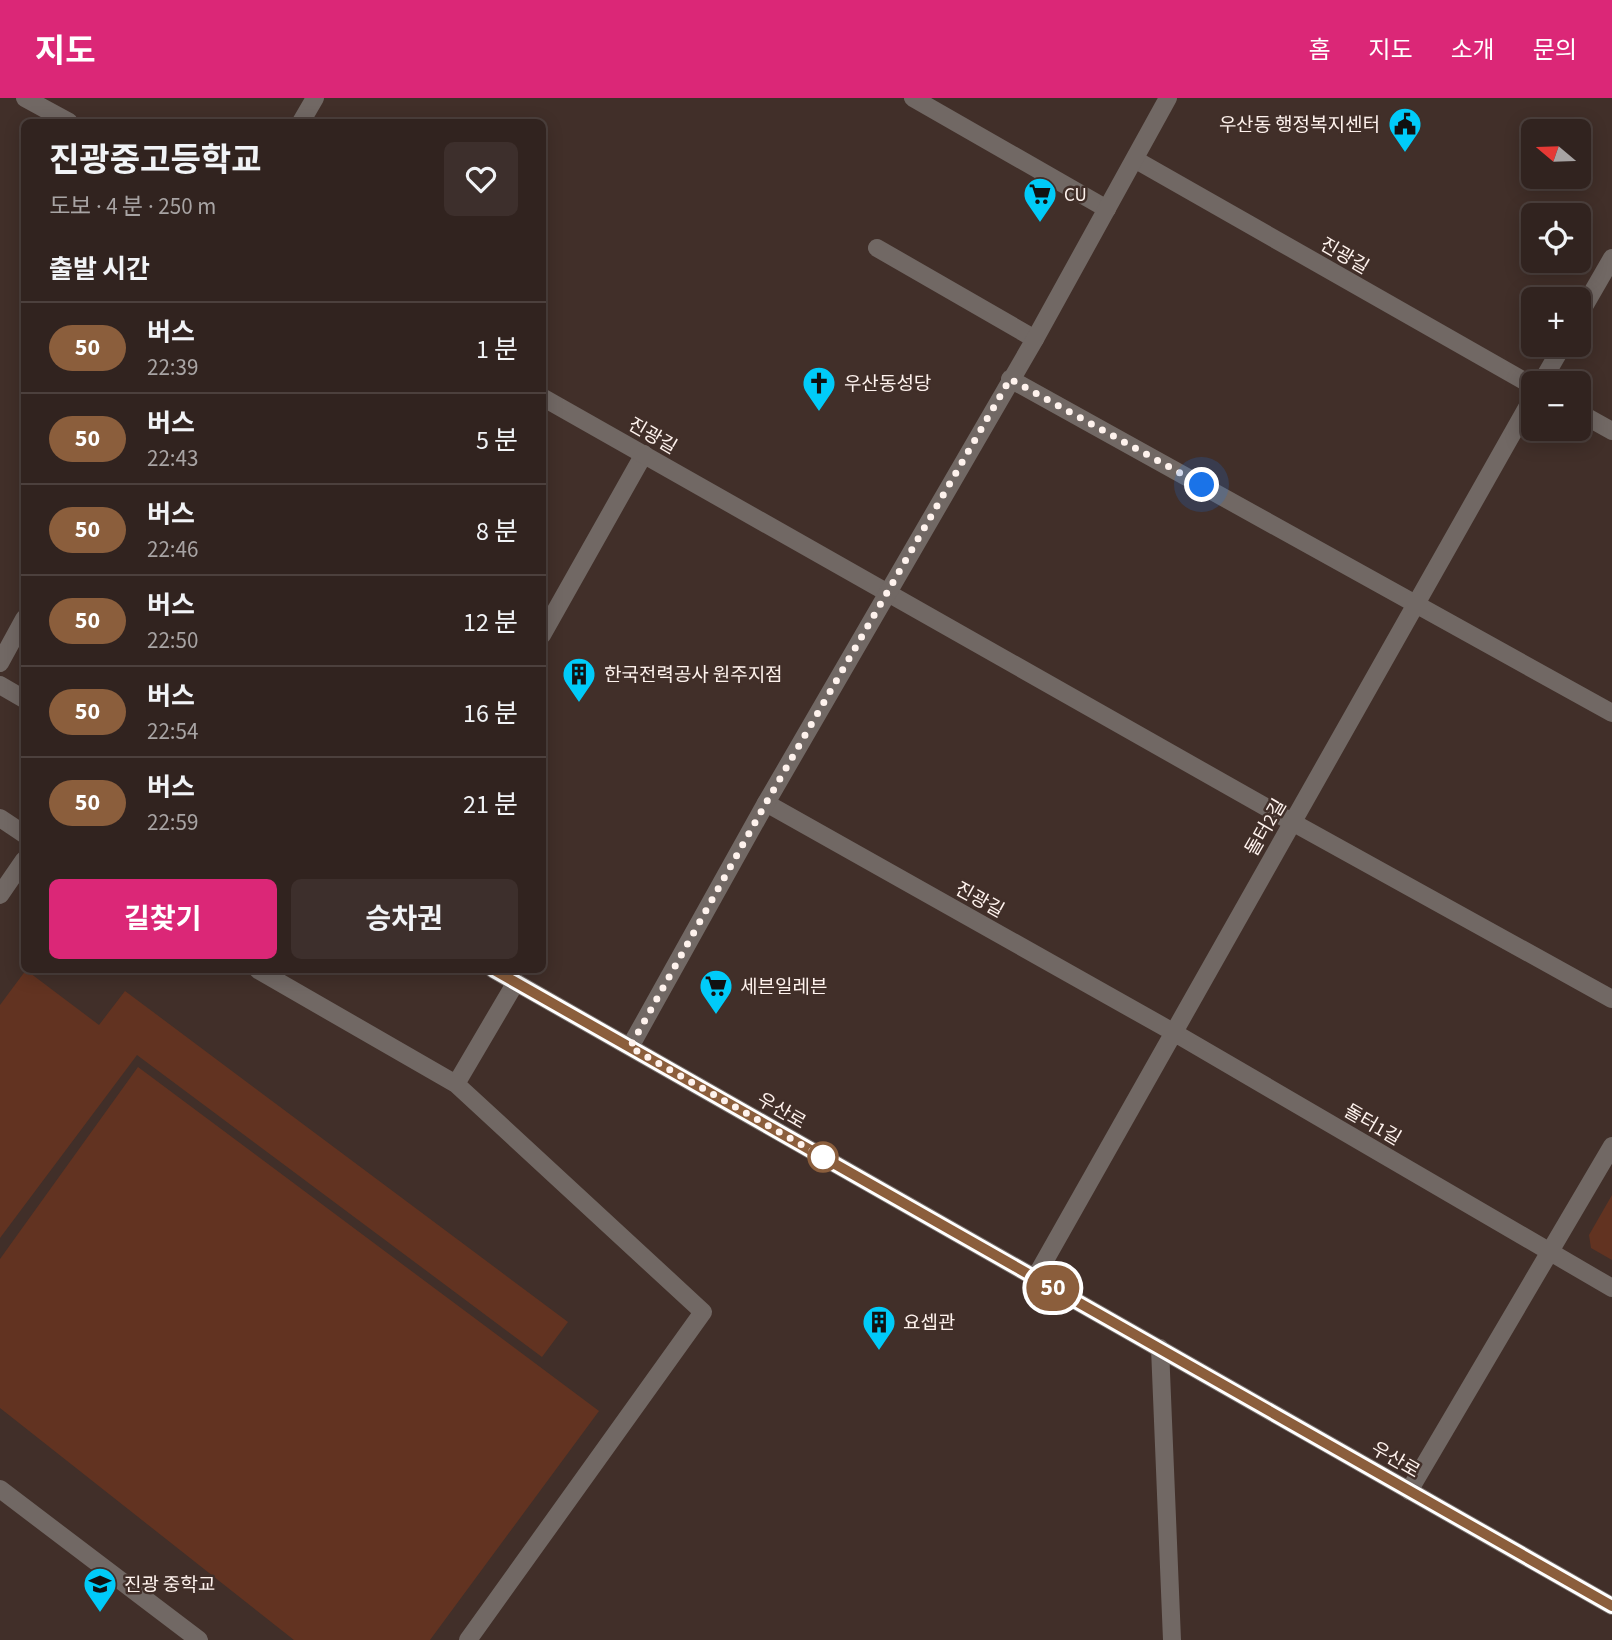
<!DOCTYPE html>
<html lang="ko">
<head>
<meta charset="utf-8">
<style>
  :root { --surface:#31231f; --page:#3d2f2c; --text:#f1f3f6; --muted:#a8a4a4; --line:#4c403d; --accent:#db2777 }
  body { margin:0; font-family:"Source Sans 3","Noto Sans KR",sans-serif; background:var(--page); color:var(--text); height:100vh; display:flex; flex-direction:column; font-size:26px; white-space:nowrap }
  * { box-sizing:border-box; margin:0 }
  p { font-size:23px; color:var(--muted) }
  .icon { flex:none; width:38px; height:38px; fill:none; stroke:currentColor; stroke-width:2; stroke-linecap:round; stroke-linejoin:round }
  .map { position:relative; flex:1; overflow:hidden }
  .sheet { position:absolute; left:21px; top:21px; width:525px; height:854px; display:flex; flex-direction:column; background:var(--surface); border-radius:10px; box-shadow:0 4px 18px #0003,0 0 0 2px var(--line) }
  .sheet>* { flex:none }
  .badge { padding:0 14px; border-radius:23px; font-size:24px; line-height:46px }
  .needle { width:46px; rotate:289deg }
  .buttons { position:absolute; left:1521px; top:21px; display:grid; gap:14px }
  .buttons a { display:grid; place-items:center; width:70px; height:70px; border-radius:10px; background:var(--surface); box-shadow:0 4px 18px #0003,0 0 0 2px var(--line); font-size:35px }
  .you { position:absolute; width:35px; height:35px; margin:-18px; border:5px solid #fff; border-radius:50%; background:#1a73e8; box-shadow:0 0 0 10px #1a73e833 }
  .map>.badge { position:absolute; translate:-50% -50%; box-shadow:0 0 0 4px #fff }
  h2 { padding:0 28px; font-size:26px; line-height:63px }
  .round { display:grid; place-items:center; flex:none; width:74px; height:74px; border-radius:10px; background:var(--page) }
  .headline { display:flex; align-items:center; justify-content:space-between; height:119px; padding:0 28px }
  h1 { font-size:33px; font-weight:700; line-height:52px }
  .button { display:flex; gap:14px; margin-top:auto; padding:14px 28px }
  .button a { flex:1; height:80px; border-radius:10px; background:var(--accent); color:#fff; font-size:28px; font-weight:700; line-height:80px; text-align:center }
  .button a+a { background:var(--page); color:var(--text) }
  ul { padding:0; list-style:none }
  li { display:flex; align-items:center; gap:21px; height:91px; padding:0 28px; border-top:2px solid var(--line) }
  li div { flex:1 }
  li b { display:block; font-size:26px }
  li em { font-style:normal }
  li .badge { min-width:77px; font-weight:700; text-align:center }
  header { display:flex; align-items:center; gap:42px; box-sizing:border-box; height:98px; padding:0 35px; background:var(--accent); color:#fff }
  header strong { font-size:33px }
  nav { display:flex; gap:38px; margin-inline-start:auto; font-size:24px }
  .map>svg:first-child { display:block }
  .green { fill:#623321 }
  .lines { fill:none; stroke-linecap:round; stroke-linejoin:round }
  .service { stroke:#716864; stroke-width:18 }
  .minor { stroke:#716864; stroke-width:18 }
  .tertiary { stroke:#716864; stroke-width:18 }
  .line-casing { stroke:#fff; stroke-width:16 }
  .line { stroke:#8b5e3c; stroke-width:10 }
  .walk { stroke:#fef2ed; stroke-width:7; stroke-dasharray:0 12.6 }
  .stop-dot { fill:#fff; stroke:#8b5e3c; stroke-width:3.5 }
  .labels { text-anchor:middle; stroke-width:5; stroke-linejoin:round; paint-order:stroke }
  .poi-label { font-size:19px; fill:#fef2ed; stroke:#412f29; text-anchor:start }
  .street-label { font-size:19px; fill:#fef2ed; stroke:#412f29 }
</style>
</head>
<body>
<header>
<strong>지도</strong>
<nav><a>홈</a><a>지도</a><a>소개</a><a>문의</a></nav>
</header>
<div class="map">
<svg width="1612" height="1542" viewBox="0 0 1612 1542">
  <rect width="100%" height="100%" fill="#412f29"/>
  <path class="green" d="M26,872L99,927L125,893L568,1224L542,1259L137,957L0,1140V907Z
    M138,969L599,1313L430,1542H294L0,1310V1161Z
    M1612,1097V1162L1591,1150L1589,1137Z"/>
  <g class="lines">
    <path class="service" d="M542,537L644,356
      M0,720L24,736
      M0,797L24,762
      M258,872L456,986
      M0,1391L199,1542
      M468,1542L703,1214L456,986L516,884"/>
    <path class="minor" d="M25,0L69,24
      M913,0L1107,111
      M301,24L315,0
      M1136,62L1533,288
      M877,150L1035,241
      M1578,219L1612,160
      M1010,281L1612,615
      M1541,285L1563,247
      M542,299L1292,724L1612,901
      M1578,314L1612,333
      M0,565L24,521
      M766,705L1173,934L1612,1190
      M1035,1180L1533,299
      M1160,1250L1172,1542
      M1409,1393L1612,1048"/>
    <path class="tertiary" d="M0,587L24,601
      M494,872L1612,1508
      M630,949L766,705L1035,241L1168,0"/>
  </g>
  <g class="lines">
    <defs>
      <path id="line" d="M494,872L1612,1508"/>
    </defs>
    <use href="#line" class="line-casing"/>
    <use href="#line" class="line"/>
    <path class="walk" d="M823,1059L630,949L766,705L1010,281L1202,387"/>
  </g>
  <defs>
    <symbol id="civic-pin" viewBox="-11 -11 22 30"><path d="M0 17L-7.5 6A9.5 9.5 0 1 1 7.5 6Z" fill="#00cbf9" stroke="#412f29"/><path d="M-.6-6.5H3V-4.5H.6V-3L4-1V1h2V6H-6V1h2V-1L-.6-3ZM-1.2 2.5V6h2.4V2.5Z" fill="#111"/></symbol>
    <symbol id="supermarket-pin" viewBox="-11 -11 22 30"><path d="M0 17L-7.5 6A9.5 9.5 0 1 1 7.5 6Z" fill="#00cbf9" stroke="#412f29"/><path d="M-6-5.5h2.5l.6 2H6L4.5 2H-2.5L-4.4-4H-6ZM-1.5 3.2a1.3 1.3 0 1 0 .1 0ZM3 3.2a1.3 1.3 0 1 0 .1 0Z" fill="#111"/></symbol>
    <symbol id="church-pin" viewBox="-11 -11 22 30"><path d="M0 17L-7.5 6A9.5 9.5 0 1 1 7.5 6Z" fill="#00cbf9" stroke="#412f29"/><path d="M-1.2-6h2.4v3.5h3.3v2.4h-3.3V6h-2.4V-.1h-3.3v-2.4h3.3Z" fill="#111"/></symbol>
    <symbol id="building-pin" viewBox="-11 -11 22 30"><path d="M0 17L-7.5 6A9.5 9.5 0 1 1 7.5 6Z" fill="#00cbf9" stroke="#412f29"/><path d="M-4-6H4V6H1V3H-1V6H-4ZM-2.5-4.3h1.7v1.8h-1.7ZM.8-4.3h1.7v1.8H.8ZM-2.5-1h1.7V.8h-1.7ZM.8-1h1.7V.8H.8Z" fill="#111"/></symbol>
    <symbol id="school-pin" viewBox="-11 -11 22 30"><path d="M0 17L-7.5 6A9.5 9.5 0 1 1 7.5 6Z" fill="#00cbf9" stroke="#412f29"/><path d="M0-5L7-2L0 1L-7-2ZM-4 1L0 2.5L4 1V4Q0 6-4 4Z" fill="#111"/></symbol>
  </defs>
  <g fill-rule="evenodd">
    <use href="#civic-pin" x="1386" y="7" width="38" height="52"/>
    <use href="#supermarket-pin" x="1021" y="77" width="38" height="52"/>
    <use href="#church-pin" x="800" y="266" width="38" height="52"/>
    <use href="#building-pin" x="560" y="557" width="38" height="52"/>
    <use href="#supermarket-pin" x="697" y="869" width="38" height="52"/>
    <use href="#building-pin" x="860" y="1205" width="38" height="52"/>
    <use href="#school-pin" x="81" y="1467" width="38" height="52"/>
  </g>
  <circle class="stop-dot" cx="823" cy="1059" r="14"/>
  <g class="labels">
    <g class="poi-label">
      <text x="1380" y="33" text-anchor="end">우산동 행정복지센터</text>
      <text x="1064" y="103">CU</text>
      <text x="844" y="292">우산동성당</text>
      <text x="604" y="583">한국전력공사 원주지점</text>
      <text x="740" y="895">세븐일레븐</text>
      <text x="903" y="1231">요셉관</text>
      <text x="124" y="1493">진광 중학교</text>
    </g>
    <g class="street-label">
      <text transform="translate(1345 157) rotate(30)" y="7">진광길</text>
      <text transform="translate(653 337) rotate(30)" y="7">진광길</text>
      <text transform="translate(1265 729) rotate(-60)" y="7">돌터2길</text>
      <text transform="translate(980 801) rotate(29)" y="7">진광길</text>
      <text transform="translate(782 1012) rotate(30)" y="7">우산로</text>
      <text transform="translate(1373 1026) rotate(30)" y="7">돌터1길</text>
      <text transform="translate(1396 1361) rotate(30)" y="7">우산로</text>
    </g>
  </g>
</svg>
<div class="buttons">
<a><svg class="needle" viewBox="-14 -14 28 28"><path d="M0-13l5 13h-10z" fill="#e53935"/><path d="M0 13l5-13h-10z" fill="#a8a4a4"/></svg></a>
<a><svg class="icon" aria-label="locate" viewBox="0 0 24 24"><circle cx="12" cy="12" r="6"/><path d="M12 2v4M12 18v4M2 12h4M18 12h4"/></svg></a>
<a>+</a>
<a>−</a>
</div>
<div class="you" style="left:1202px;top:387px"></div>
<b class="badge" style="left:1053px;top:1190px;background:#8b5e3c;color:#fff">50</b>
<section class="sheet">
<div class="headline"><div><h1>진광중고등학교</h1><p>도보 · 4 분 · 250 m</p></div><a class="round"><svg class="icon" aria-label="heart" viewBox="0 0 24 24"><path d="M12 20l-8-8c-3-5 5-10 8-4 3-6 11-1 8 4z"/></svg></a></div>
<h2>출발 시간</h2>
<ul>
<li><span class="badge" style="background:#8b5e3c;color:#fff">50</span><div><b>버스</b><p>22:39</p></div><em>1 분</em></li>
<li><span class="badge" style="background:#8b5e3c;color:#fff">50</span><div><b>버스</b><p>22:43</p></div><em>5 분</em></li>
<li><span class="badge" style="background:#8b5e3c;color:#fff">50</span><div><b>버스</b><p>22:46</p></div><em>8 분</em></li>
<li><span class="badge" style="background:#8b5e3c;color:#fff">50</span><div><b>버스</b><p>22:50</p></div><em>12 분</em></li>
<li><span class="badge" style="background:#8b5e3c;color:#fff">50</span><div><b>버스</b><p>22:54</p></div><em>16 분</em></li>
<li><span class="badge" style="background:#8b5e3c;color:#fff">50</span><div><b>버스</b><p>22:59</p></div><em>21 분</em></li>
</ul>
<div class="button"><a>길찾기</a><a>승차권</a></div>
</section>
</div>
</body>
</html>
